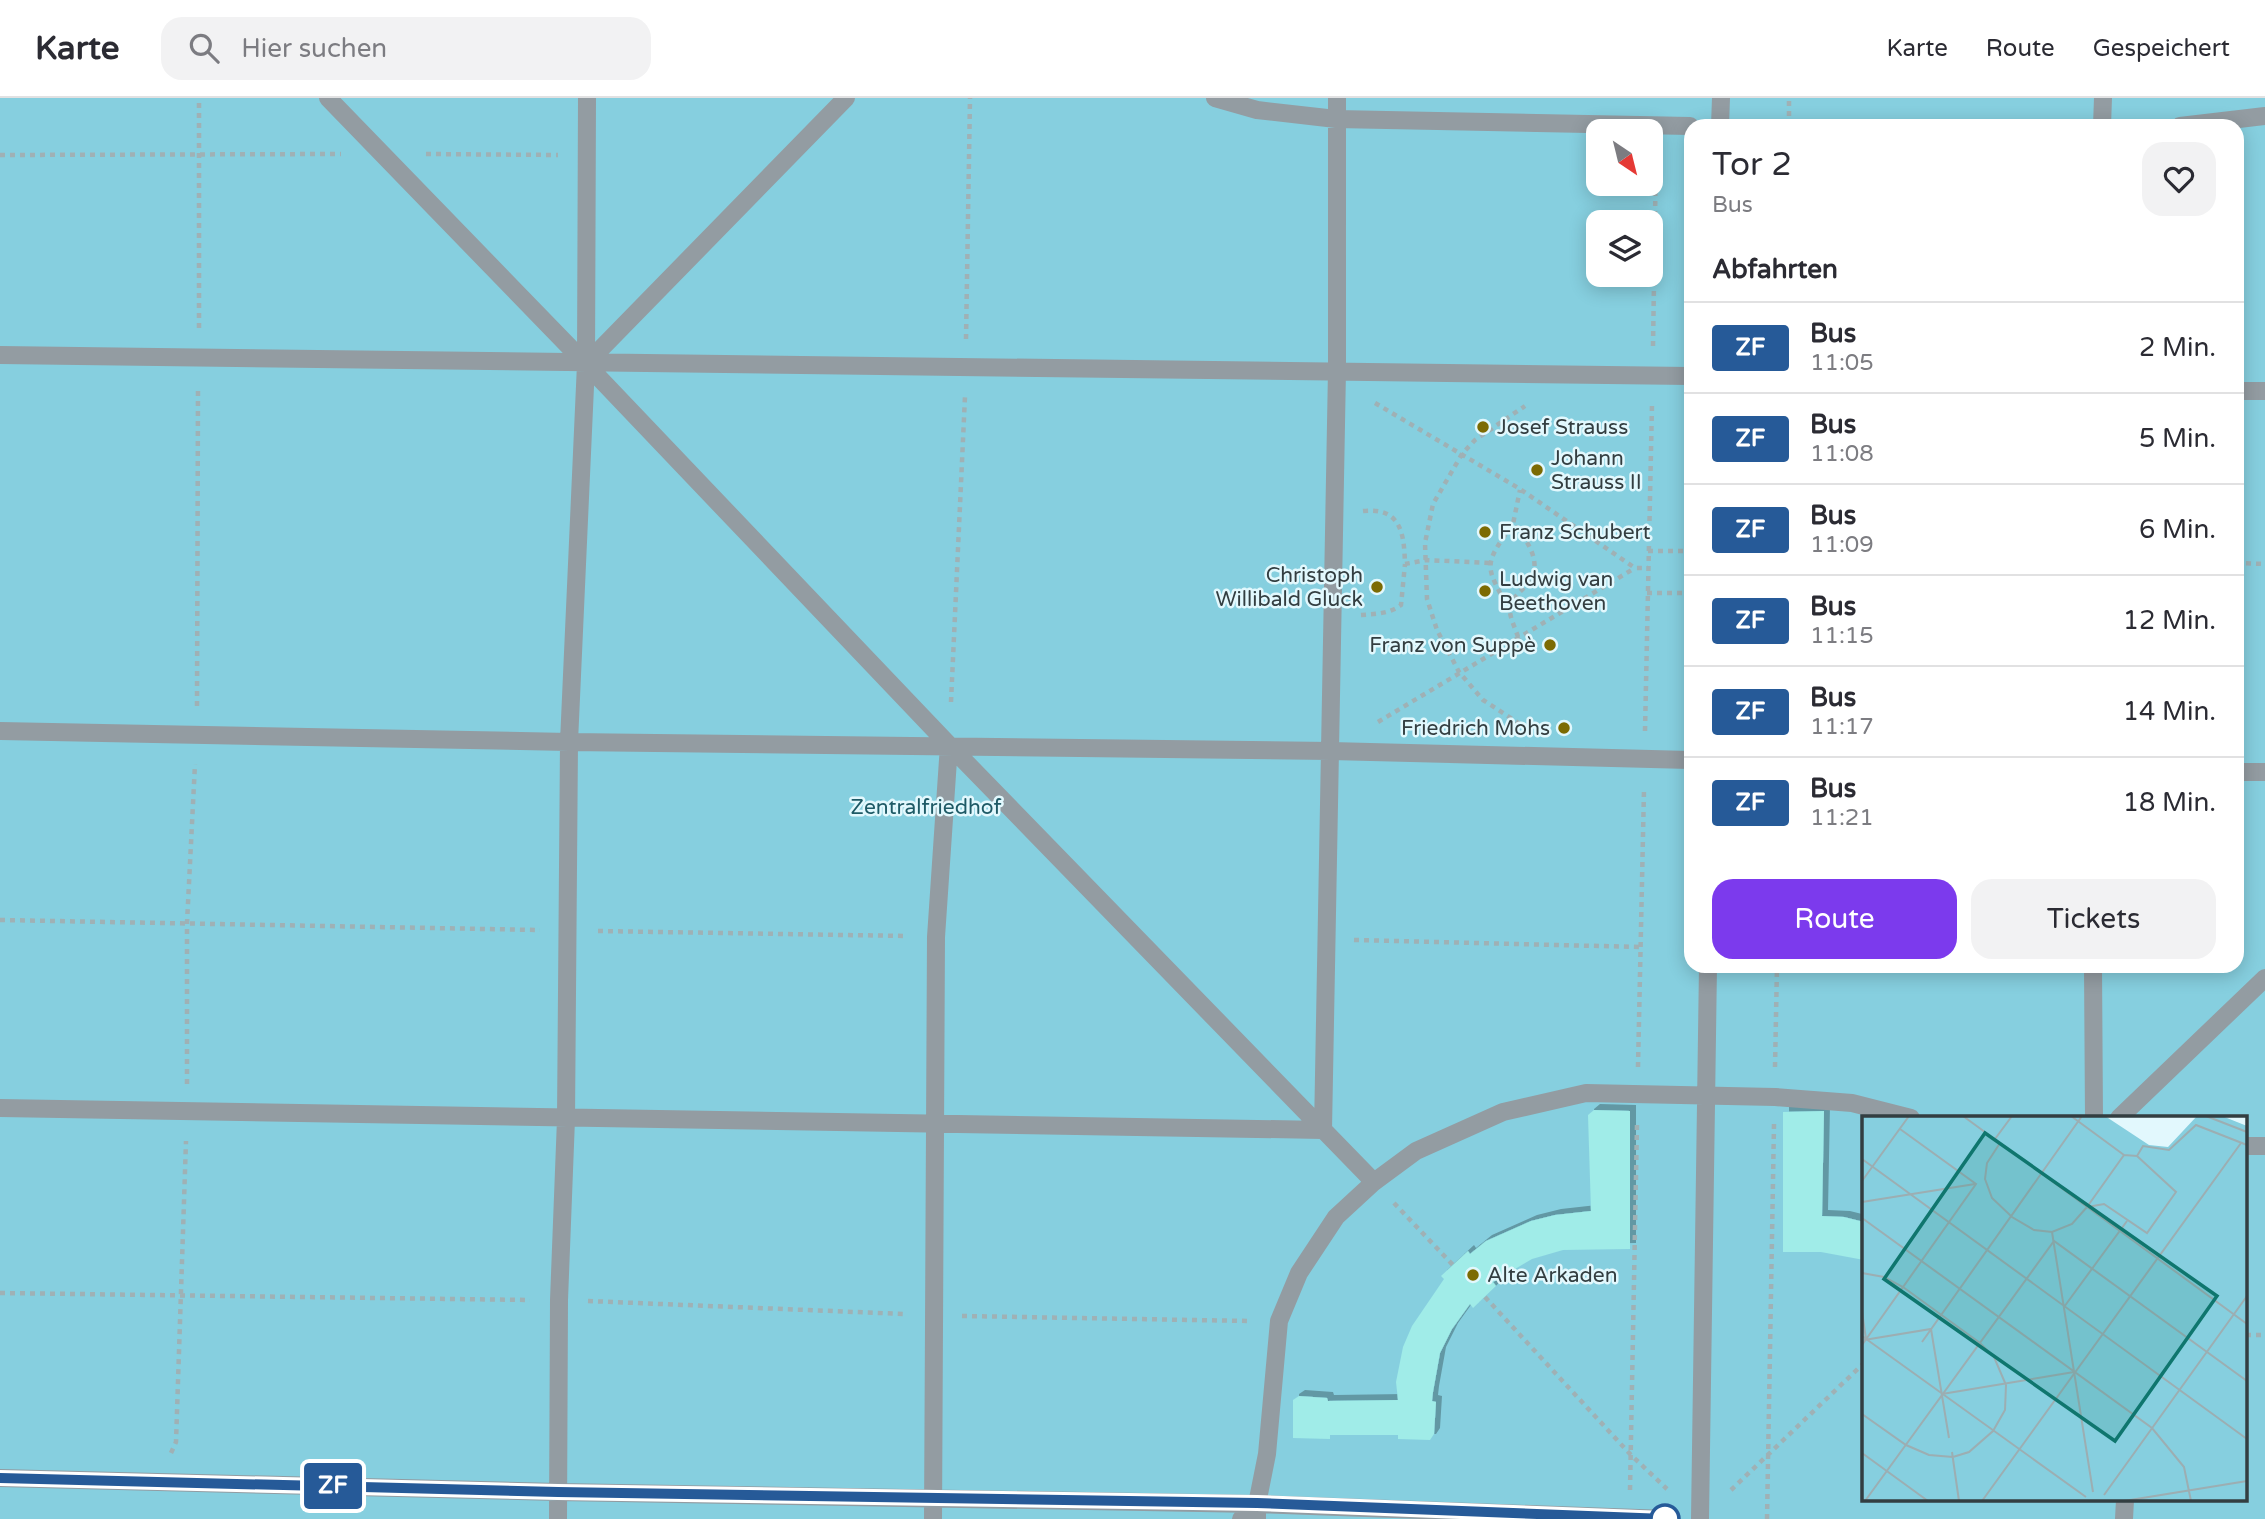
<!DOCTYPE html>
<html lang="de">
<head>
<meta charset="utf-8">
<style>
  :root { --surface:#fff; --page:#f2f2f3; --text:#2b2b33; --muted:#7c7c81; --line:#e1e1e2; --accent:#7c3aed }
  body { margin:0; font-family:"Varela Round",sans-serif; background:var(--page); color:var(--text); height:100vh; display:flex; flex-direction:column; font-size:26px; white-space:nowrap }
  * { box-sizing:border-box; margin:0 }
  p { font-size:23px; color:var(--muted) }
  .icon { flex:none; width:38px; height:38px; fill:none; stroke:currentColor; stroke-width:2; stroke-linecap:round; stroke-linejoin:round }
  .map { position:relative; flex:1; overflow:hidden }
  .sheet { position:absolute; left:1684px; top:21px; width:560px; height:854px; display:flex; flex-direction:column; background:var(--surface); border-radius:21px; box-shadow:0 4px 18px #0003 }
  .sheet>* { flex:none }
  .badge { padding:0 14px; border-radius:5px; font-size:24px; line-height:46px }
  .needle { width:46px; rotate:145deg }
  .fabs { position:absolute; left:1586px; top:21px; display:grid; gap:14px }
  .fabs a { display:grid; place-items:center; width:77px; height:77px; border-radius:14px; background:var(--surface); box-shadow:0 4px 18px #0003; font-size:35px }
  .map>.badge { position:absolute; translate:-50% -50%; box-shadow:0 0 0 4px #fff }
  h2 { padding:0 28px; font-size:26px; line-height:63px }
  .round { display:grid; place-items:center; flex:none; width:74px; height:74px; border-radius:21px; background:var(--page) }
  .summary { display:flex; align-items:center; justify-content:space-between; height:119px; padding:0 28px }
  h1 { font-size:33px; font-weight:600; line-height:52px }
  .button { display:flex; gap:14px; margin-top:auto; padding:14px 28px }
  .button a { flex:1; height:80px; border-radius:21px; background:var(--accent); color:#fff; font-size:28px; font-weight:600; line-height:80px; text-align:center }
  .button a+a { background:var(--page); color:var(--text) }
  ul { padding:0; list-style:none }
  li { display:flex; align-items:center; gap:21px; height:91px; padding:0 28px; border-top:2px solid var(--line) }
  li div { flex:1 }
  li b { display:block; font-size:26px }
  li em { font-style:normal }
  li .badge { min-width:77px; font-weight:700; text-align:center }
  header { display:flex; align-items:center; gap:42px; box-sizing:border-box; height:98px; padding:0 35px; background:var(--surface); border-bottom:2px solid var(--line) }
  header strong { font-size:33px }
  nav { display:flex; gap:38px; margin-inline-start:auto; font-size:24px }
  .search { width:490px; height:63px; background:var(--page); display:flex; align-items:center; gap:18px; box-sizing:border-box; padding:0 24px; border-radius:21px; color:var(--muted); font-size:26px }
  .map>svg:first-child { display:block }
  .green { fill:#86cfdf; fill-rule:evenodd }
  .building { fill:#a0ece8; filter:url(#shadow) }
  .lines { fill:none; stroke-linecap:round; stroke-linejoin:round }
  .path { stroke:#9fb1b5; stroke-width:4.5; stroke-dasharray:5 5; stroke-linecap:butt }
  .minor { stroke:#939ca2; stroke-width:18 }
  .line-casing { stroke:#fff; stroke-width:16 }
  .line { stroke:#265a98; stroke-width:10 }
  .poi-dot { fill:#7c6b03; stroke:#e2f8fd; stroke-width:2.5 }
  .stop-dot { fill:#fff; stroke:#265a98; stroke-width:3.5 }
  .labels { text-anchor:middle; stroke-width:5; stroke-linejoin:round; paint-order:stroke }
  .poi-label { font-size:21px; fill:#333e41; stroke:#e2f8fd; text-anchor:start }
  .park-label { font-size:21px; fill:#1e5a66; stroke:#e2f8fd }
  .inset-road { fill:none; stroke:#9caeb2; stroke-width:2 }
  .view { fill:#0f766e; fill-opacity:0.15; stroke:#0f766e; stroke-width:3.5 }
  .inset-edge { fill:none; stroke:#333e41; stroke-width:3.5 }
</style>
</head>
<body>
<header>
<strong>Karte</strong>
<div class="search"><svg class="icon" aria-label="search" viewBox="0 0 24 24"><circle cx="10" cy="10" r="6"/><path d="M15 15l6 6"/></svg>Hier suchen</div>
<nav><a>Karte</a><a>Route</a><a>Gespeichert</a></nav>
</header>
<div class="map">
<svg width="2265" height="1421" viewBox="0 0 2265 1421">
  <defs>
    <filter id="shadow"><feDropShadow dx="6" dy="-6" stdDeviation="0" flood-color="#0004"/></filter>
  </defs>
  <rect width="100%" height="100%" fill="#e2f8fd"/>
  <path class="green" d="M0,0H2265V1421H0ZM1690,28H2236V868H1690ZM1598,33H1650V86H1598ZM1598,124H1650V177H1598ZM1864,1020H2246V1402H1864Z"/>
  <path class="building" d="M1594,1012L1630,1013V1151L1563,1152L1532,1161L1493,1184L1496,1188L1473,1210L1470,1206L1452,1231L1440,1255L1433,1294L1432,1303L1436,1304L1434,1336L1430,1342L1398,1341V1337H1330V1341L1293,1340V1302L1299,1298L1327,1300L1328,1303L1398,1302L1396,1284L1403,1249L1412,1228L1444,1181L1441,1178L1468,1153L1470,1156L1486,1143L1531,1123L1555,1117L1591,1113L1588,1017Z
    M1824,1013L1822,1118L1844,1119L1864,1124V1162L1821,1154H1783V1014Z"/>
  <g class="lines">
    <path class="path" d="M1789,28V0
      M426,56L558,57
      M0,57L341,56
      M199,230V0
      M966,241L970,0
      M1653,248L1656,57
      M1375,305L1520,391L1635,470H1648
      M1363,413C1402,409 1404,437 1405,466L1426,462L1489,465
      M1648,453H1690
      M2236,465L2265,466
      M1647,495H1690
      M1510,513C1485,467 1482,469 1513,426
      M1361,517C1375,516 1389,516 1401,507L1405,466
      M1518,539C1516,532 1510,520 1510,513C1511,497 1525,492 1531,481C1542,462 1525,439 1513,426L1520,392
      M951,604L965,298
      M197,608L198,288
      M1378,624L1635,470
      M1520,626L1483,602L1459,574L1437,532L1427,501L1425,445L1433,406L1462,356L1475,342L1525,308
      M1645,633L1652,306
      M0,822L540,832
      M598,833L907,838
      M1354,842L1640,849
      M1638,969L1644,691
      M1775,969L1777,868
      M187,986V825L195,666
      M1394,1105L1453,1167
      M0,1195L530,1202
      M1485,1199L1630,1356L1667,1391
      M588,1203L904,1216
      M962,1218L1251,1223
      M2246,1237H2265
      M171,1355L176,1344L186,1043
      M1630,1392L1637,1026
      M1731,1392L1864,1265
      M1767,1421L1774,1026"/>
    <path class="minor" d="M328,0L586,266L949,647L1374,1084
      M1215,0L1257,12L1336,21L1690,28
      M1720,28L1721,0
      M2102,28L2103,0
      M2180,28L2265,18
      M0,257L1690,278
      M586,266L846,0
      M2236,293H2265
      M0,633L569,644L1331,653L1690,662
      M2236,674H2265
      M2093,868L2094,1020
      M0,1010L1323,1032L1337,272V0
      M2119,1020L2265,880
      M2246,1048H2265
      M0,1380L558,1394L1257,1406L1665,1421
      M1257,1406L1267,1356L1279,1223L1299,1175L1336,1119L1374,1084L1416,1053L1503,1014L1586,995L1775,999L1852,1005L1911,1020
      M558,1421L559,1202L566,1021L569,644L586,266L587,0
      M933,1421L936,839L949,647
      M1241,1421L1257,1406V1421
      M1700,1421L1708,868
      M2124,1421L2125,1402"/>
  </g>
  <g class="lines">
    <defs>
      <path id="line" d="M0,1380L558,1394L1257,1405L1665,1421"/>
    </defs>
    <use href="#line" class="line-casing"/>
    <use href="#line" class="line"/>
  </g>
  <g class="poi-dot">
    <circle cx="1483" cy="329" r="7"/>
    <circle cx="1537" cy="372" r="7"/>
    <circle cx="1485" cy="434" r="7"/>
    <circle cx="1377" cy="489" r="7"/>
    <circle cx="1485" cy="493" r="7"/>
    <circle cx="1550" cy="547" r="7"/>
    <circle cx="1564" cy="630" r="7"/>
    <circle cx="1473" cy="1177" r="7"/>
  </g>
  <circle class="stop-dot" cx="1665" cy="1421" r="14"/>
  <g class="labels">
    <g class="poi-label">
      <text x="1497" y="336">Josef Strauss</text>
      <text x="1551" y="367">Johann<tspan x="1551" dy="24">Strauss II</tspan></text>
      <text x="1499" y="441">Franz Schubert</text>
      <text x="1363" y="484" text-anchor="end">Christoph<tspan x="1363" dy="24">Willibald Gluck</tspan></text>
      <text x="1499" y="488">Ludwig van<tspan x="1499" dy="24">Beethoven</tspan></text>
      <text x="1536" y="554" text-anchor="end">Franz von Suppè</text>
      <text x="1550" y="637" text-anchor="end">Friedrich Mohs</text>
      <text x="1487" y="1184">Alte Arkaden</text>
    </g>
    <g class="park-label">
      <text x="926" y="716">Zentralfriedhof</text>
    </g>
  </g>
  <g transform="translate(1862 1018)">
    <rect width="385" height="385" fill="#e2f8fd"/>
    <path d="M0,0H243L287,29L306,31L335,0H360L385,10V385H0Z" fill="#86cfdf"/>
    <path class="inset-road" d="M101,0L385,208M209,0L262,39M344,0L385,16M133,23L150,0M138,27L125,47L123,63L130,82L150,101L172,114L190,116L210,108L225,91M275,40L314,76L285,117L242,88L225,91L262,39L275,40L281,30L307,34L334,9L385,29M0,43L385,323M0,65L47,0M0,86L113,68M0,102L290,312L322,351L329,385M190,116L231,376M0,157L22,161L41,171L118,227L132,241L144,269L143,294L131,315L107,336L91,341L67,339L44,329L0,298M202,191L265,105M0,196L4,223M0,220L224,381M2,224L69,213L87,322M60,226L220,0M0,229L114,68L38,13M80,278L212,256M90,336L97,385M0,337L66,385M242,379L385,180M3,385L192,125L385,265M120,385L379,27M262,385L385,365"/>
    <path class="view" d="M123,17L355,180L253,325L22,163Z"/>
    <rect width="385" height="385" class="inset-edge"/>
  </g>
</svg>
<div class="fabs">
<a><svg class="needle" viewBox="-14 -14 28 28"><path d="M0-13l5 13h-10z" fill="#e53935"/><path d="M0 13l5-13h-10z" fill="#7c7c81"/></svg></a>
<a><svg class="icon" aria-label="layers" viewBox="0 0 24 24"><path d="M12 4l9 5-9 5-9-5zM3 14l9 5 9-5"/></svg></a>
</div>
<b class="badge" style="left:333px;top:1388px;background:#265a98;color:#fff">ZF</b>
<section class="sheet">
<div class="summary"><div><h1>Tor 2</h1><p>Bus</p></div><a class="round"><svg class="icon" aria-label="heart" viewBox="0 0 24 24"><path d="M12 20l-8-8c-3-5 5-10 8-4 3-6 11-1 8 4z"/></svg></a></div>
<h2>Abfahrten</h2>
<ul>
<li><span class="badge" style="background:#265a98;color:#fff">ZF</span><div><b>Bus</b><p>11:05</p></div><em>2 Min.</em></li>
<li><span class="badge" style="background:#265a98;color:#fff">ZF</span><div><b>Bus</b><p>11:08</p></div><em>5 Min.</em></li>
<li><span class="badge" style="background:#265a98;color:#fff">ZF</span><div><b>Bus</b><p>11:09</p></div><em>6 Min.</em></li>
<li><span class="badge" style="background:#265a98;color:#fff">ZF</span><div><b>Bus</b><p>11:15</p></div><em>12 Min.</em></li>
<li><span class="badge" style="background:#265a98;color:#fff">ZF</span><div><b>Bus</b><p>11:17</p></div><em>14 Min.</em></li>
<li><span class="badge" style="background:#265a98;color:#fff">ZF</span><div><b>Bus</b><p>11:21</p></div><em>18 Min.</em></li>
</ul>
<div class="button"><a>Route</a><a>Tickets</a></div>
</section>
</div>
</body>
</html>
